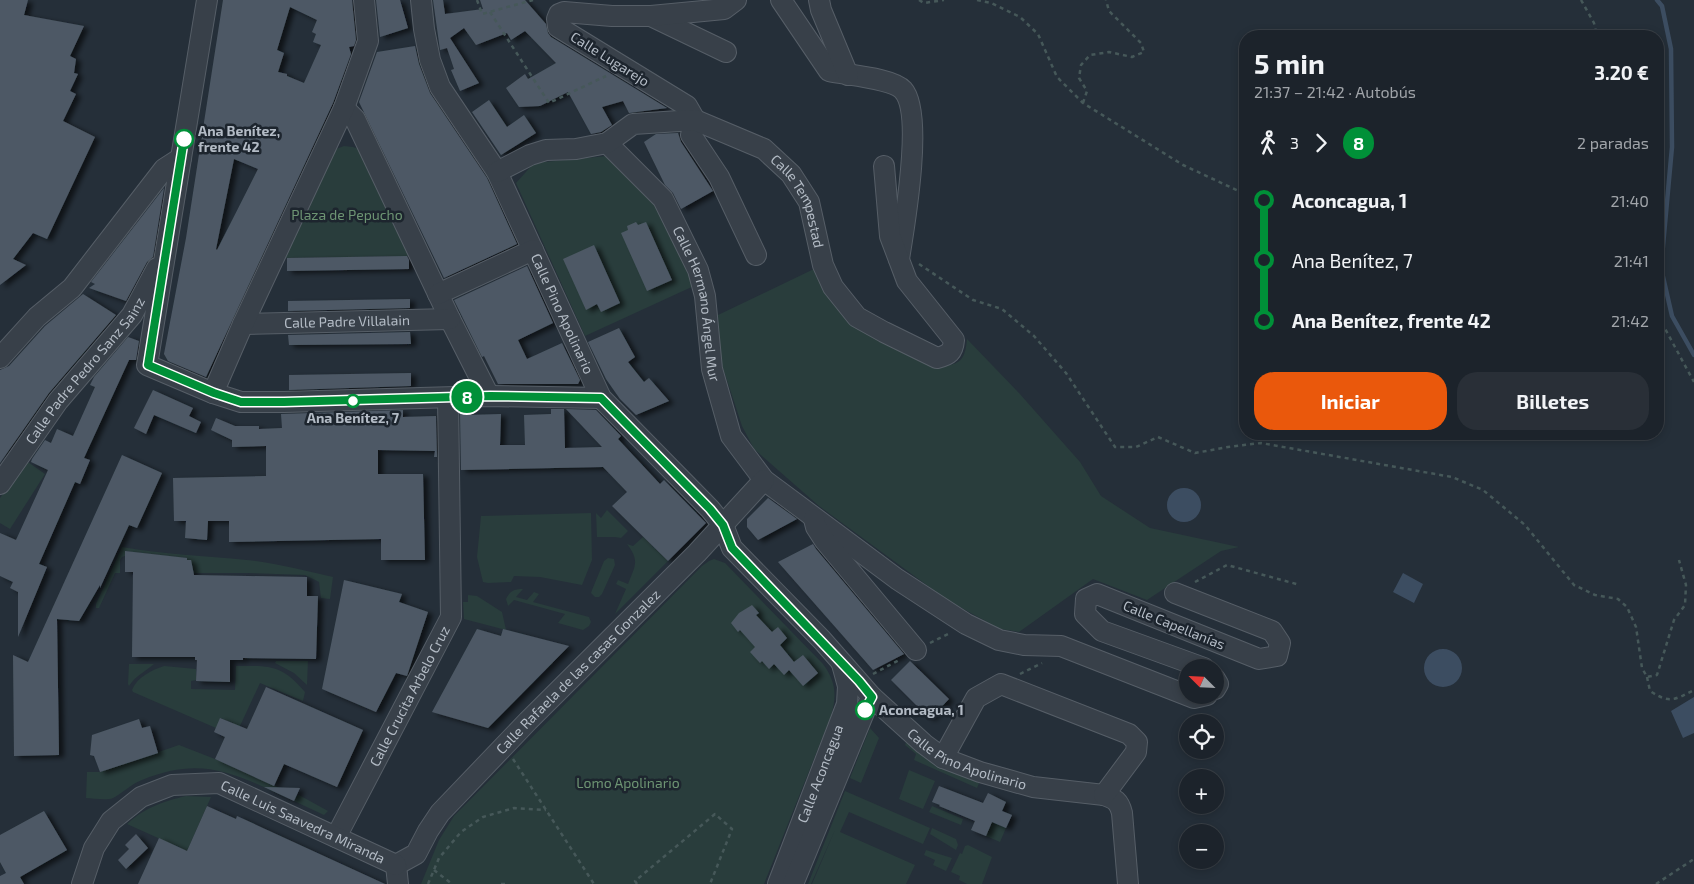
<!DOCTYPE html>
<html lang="es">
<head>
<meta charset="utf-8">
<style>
  :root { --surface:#1c232b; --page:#292f37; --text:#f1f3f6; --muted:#a0a4a9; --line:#3a4047; --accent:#ea580c }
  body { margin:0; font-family:"Exo 2",sans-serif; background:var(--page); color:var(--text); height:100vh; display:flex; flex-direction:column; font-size:19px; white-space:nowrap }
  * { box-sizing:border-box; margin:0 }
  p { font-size:16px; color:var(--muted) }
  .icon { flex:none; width:28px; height:28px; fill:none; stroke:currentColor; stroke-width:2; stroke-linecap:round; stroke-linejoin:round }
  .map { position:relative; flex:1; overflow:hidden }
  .sheet { position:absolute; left:1239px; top:30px; width:425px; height:410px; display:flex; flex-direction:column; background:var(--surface); border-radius:20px; box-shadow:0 2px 8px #0003,0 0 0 1px var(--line) }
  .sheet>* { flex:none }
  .badge { padding:0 10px; border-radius:16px; font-size:18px; line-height:32px }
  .needle { width:32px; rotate:294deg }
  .buttons { position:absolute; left:1179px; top:659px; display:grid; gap:10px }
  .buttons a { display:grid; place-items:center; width:45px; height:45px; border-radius:50%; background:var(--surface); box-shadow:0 2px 8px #0003,0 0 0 1px var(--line); font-size:25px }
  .map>.badge { position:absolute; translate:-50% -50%; box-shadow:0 0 0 2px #fff }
  .legs { display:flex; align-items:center; gap:8px; height:55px; padding:0 15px; font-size:16px }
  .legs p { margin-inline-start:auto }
  .summary { display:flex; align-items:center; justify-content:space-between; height:85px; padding:0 15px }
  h1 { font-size:28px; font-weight:700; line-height:38px }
  .primary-button { display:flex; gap:10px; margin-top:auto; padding:10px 15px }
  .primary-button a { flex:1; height:58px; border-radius:20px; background:var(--accent); color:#fff; font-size:20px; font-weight:700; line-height:58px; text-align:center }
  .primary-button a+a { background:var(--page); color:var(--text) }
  ul { padding:0 15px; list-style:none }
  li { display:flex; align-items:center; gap:18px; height:60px; font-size:19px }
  li i { display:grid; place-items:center; width:8px; height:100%; margin:0 6px; background:currentColor }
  li i::after { content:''; width:12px; height:12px; margin:-6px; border:4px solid; border-radius:50%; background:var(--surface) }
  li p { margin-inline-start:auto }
  li:first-child i { background:linear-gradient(#0000 50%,currentColor 0) }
  li:last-child i { background:linear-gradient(currentColor 50%,#0000 0) }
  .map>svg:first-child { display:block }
  .green { fill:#293d3c }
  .water { fill:#3c4d61 }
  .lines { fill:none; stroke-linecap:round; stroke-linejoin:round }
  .stream { stroke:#3c4d61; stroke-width:4.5 }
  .building { fill:#4d5965; fill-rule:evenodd; filter:url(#shadow) }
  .minor-casing { stroke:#565e67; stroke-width:22 }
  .path { stroke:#465859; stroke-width:2.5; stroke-dasharray:4 4; stroke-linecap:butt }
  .minor { stroke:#384049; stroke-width:20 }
  .line-1-casing { stroke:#fff; stroke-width:11 }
  .line-1 { stroke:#009038; stroke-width:8 }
  .stop-1-dot { fill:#fff; stroke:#009038; stroke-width:2.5 }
  .labels { text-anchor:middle; stroke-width:5; stroke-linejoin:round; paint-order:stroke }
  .street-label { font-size:14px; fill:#b3bbc5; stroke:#1d252e }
  .stop-label { font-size:14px; font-weight:bold; fill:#b3bbc5; stroke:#1d252e; text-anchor:start }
  .park-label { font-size:14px; fill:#6d9473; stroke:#1d252e }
</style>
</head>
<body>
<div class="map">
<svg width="1694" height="884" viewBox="0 0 1694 884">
  <defs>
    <filter id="shadow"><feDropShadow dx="5" dy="2.5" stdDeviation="2.5" flood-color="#0009"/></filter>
  </defs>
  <rect width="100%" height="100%" fill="#252f39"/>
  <path class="green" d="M344,146L353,147L359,149L412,256L281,258L333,150Z
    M607,156L664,212L696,285L585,336L516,183L534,163Z
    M816,268L820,280L940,367C961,364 965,360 967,339L1019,393L1080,462L1101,496L1150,528L1239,547L1221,551L1147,600L1093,579L1019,632L1000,629L947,600L819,506L754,449L742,426L720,359L718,315Z
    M25,460L45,474L10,529L0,523V498Z
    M607,510L628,531L621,538L615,537H597L596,513L601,518Z
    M591,513L592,560L582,585L540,577L514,576L511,582L488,583L483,582L477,557L481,516Z
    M643,537L668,561L615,614L626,589L616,584L618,580L628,584C635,566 640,561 627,544L633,546Z
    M122,547C163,554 205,556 247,560C276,563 305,571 333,577L330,599L321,598L319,582L305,575L247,573H186L187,558L125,551V556L122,557L120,560V573H115L99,608H96V604Z
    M608,558L614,559L615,565L602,594L599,597H595L591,593L592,590L604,561Z
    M714,559L725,563L823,664C836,682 837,695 831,716L764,884H421L439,840L454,816L702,566L709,561Z
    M523,589L516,597L527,600L534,592L539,594L533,602L589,617L591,622L589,626L583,630L558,623L565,614L514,600L508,606L506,599C510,591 514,589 523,589Z
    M468,595L477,596L502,612L506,630L464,619L463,602H468Z
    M276,661H308L307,685L294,673L275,663Z
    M129,664H154C146,671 135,676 129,686L128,684Z
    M164,666L196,669V680L191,681V689L235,690L236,666C270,666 281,664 305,692L303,701L260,683L233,741V723L221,718L216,728L133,692L132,690C137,677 152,670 164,666Z
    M870,728L879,738L861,783L850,778Z
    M908,737L980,781L977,788L914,760L916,754L905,745Z
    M179,745L215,759L284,790L281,795C230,771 198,757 142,780C131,784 120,795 113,798C106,801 93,798 86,798L87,772H100Z
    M909,770L935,781L923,809L899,799Z
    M845,791L930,828L923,844L849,812L840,832L915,865L906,884H812L835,830L811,884H808Z
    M297,795H299L328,811L324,815L294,801Z
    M186,796L211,797L187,851L127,824C146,807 162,802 186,796Z
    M932,806L963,819L961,825L929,812Z
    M992,822L1006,828L1000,842L986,836Z
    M932,828L956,839L958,845L956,850L930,834Z
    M968,845L992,857L982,884H967L959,880L960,876L951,872L960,853L962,854L965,846Z
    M926,850L952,858L946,871L933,865L935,860L924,855Z"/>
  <path class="water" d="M1167 505a17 17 0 1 1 34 0a17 17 0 1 1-34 0Z
    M1403,573L1423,584L1414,603L1393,592Z
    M1424 668a19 19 0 1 1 38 0a19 19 0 1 1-38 0Z
    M1694,697V733L1683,738L1671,711Z"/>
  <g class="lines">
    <path class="stream" d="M1657,0L1662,6L1671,49L1672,147L1661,268L1672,316L1694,355"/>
  </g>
  <path class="building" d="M0,0H28L24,15L84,26L70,56L76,59L74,73L78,74L70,91L76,94L63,121L95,137L47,239L33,233L13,259L26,265L0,285Z
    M223,0H352L356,40L354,46L349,47L351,54L333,103L206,377L168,361L164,354L186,238ZM290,7L317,20L312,32L316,34L313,42L321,45L304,83L287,76V74L278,72L284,53L277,50ZM234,159L258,169L217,250L216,249Z
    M376,0H400L408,28L380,37Z
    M433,0H443L445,14L483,9L480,0H525L546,24L548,33L551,37L667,108L629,113L623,101L602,107L612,125L601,132L591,134L568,92L540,106L519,107L506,88L525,74L528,79L556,63L525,31L511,40L507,33L476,45L464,28L450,38L479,83L460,91L451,70L454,69L447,48L440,50Z
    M415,46L419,64L430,93L487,178L517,244L444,278L359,102L377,52Z
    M489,100L507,127L524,115L536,133L501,155L472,112Z
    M678,133L681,142L713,191L681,209L673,193L665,185L644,142L656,134Z
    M164,188L153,257L147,262L126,301L89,288L95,284L91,282Z
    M636,222L638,225L646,222L672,280L647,291L621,233L628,230L627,226Z
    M594,245L620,303L601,312L597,304L586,310L563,259Z
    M407,256L409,260V269L287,271V258Z
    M527,266L553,323L518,340L527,359L562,343L580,380L578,384H498L484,356L482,357L454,300Z
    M83,294L116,315L49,393L0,463V370L9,366L45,326Z
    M410,299V308L288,311V301Z
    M619,328L635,357L628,362L644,382L649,378L669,401L636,415L620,399L606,379L588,342Z
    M410,332L411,344L289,345L288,335Z
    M128,337L139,341L136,360H129L84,458L90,460L80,484L75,482L39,564L47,567L18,637V592L10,588L13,582L0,576V533L16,540L48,470L31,462L32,459L45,440L51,443L57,429L73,436L95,387L90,385L94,377Z
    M411,373V386L289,390V375Z
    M153,390L193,408L189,416L201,422L196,433L154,415L146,434L134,428Z
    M464,409H467V415L501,414L500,445H525L524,415L551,414V409H564L565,448L602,447L566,409L596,410L621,436L618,439L660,484L664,480L706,523L668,561L612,506L627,492L603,467L461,470L460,412Z
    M403,410V417L436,416L437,457H434L435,451L378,450V474H423L425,560H381V539L229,542V521H208L207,540L185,538L186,521H174L173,478L266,476V446L232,447V440L211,430L216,418L235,426H259V429L282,428L281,414Z
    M122,455L162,473L137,528L129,525L100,588V585L79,621L57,619L59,755L14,756L13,655L28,662Z
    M768,498L797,519L758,540L747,527V519Z
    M813,544L816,549L904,654L873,670L778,562Z
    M125,551L187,558V560H191L194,575L307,577V596H318L316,659L243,658V660H230V682L196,681L197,660H195V657H132L133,572H125Z
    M344,580L402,594L399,602L428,612L407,676L396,673L376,712L322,689Z
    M752,605L759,613L756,615L772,632L778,627L787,638L780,645L794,662L803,655L818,673L803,686L789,670L784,675L774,664L769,669L762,661L760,663L750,652L755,647L740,630L738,632L731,623L739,613Z
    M477,629L501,636L503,629L569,646L488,728L432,712Z
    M910,661L949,699L930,719L891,680Z
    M266,687L363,730L337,787L284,764L274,786L215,759L225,737L214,732L220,718L247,729Z
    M139,719L142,728L150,726L158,753L100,772L94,756L90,755L92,735Z
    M939,786L983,803L988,793L1006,802L1002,811L1012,815L1006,828L992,822L986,836L971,830L975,821L939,806L940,805L932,802Z
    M264,787L300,788L294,801Z
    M207,806L236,819L237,816L385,884H138L159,838L187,851Z
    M44,811L67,850L20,877L24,884H0V876L6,873L0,862V835Z
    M136,834L148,848L126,869L118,860L129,849L125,845Z"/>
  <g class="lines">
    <defs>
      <g id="minor">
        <path d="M207,0L147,365L213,393L241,402H284L489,396L601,398"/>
        <path id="s1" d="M421,0L424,29L430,60L440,87L497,172L601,398L710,509L723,525L732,548L822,640L872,697L924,744L943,758L980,772L1033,787L1104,795C1115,799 1119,801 1122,813L1128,884"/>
        <path d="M781,0L829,71C846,75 892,78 903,90C924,113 904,228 899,259"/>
        <path d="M819,0L821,10L848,75"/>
        <path d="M651,16L726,52"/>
        <path d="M344,108L355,119L450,319L489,396"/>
        <path d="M695,120L687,106L558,27L557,19L559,14L564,12L612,16H651L724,9L736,0"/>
        <path d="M695,120L691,135L719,177L756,255"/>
        <path id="s2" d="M607,143L663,199L698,270L705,296L712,369L731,436L764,480L897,579L966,624L999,640L1024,645L1061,646L1194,698L1207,695"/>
        <path id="s3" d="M497,172L530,155L546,150L576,149L607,143L633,124L695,120L764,149L791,174L809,202L823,265L833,287L857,317L884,332L937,358C949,355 953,352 954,340L907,281L890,236L884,166"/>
        <path d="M438,294L533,250"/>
        <path id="s4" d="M243,324L450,319"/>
        <path d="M0,358L37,317L72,288L164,169L181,158"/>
        <path d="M213,393L243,324L344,108L368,41L364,0"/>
        <path id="s5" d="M0,484L58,401L132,315L157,268"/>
        <path d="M814,519L816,527L825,541L916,650"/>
        <path d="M1175,593L1272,631L1280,643L1277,656L1259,659L1097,594L1086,599L1085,614L1102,631L1204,668"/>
        <path d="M1215,679L1218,684L1215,689"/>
        <path d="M943,758L976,698L1001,684L1129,734L1137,742L1136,752L1104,795"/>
        <path id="s6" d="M336,837L451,617L448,398"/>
        <path id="s7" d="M396,865L416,854L428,831L440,813L528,721L697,553L764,480"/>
        <path d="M396,865L398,884"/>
        <path id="s8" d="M82,884L94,848L111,821L141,797L172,785L219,783L396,865"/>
        <path id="s9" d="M778,884L847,704L848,686L842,664"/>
        <path d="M793,884L865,710L872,697"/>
      </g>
    </defs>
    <use href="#minor" class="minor-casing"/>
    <path class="path" d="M477,0L482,14L533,0
      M919,0L924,3L944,0
      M977,0L991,3L1020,17L1038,34L1057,77L1083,103L1183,165L1245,194
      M1581,0L1594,23L1597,36
      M490,12L549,103L606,76
      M1083,103L1087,91L1079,78L1081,65L1090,55L1109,52L1132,57L1144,52L1141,43L1109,11L1106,0
      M919,264L973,300L1002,309L1034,336L1066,373L1115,447H1136L1158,437L1195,453L1228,447L1261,443L1452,477L1483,490L1525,525L1574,585L1595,595L1618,599L1627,607L1636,627L1642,668L1647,677L1657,675L1674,620L1685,605L1686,585L1679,560
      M1658,307L1663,325L1694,382
      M1195,582L1227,565L1300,585
      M930,643L950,633
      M873,674L901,659
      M1020,674L1042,663
      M1647,677L1650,691C1670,704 1674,700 1694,690
      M513,759L594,884
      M434,870L452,884
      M428,884L439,858L461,832L483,817L514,808L546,810
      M501,884H507
      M637,884L635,881L715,814L732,829L710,884
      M1656,884L1694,859"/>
    <use href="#minor" class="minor"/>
  </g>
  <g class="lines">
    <defs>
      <path id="line-1" d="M184,139L148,365L214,393L241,402H284L490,396L601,398L710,509L723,525L732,548L859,681L872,697L865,710"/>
    </defs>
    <use href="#line-1" class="line-1-casing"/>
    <use href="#line-1" class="line-1"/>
  </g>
  <g class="stop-1-dot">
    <circle cx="184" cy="139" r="9"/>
    <circle cx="353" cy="401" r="6"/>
    <circle cx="865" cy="710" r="9"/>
  </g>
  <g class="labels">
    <g class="street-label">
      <text transform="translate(610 59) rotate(32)" y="5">Calle Lugarejo</text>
      <text dy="5" stroke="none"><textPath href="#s3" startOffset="349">Calle Tempestad</textPath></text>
      <text dy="5" stroke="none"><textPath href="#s2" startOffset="191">Calle Hermano Ángel Mur</textPath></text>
      <text dy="5" stroke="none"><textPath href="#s1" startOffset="348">Calle Pino Apolinario</textPath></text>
      <text dy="5" stroke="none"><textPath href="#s4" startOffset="104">Calle Padre Villalain</textPath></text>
      <text dy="5" stroke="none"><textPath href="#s5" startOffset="142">Calle Padre Pedro Sanz Sainz</textPath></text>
      <text transform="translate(1174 625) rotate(22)" y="5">Calle Capellanías</text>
      <text dy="5" stroke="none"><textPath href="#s7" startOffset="268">Calle Rafaela de las casas Gonzalez</textPath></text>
      <text dy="5" stroke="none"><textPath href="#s6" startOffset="159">Calle Crucita Arbelo Cruz</textPath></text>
      <text dy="5" stroke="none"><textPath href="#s1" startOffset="962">Calle Pino Apolinario</textPath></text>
      <text dy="5" stroke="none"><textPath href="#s9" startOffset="118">Calle Aconcagua</textPath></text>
      <text dy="5" stroke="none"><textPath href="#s8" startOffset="281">Calle Luis Saavedra Miranda</textPath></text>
    </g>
    <g class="stop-label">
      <text x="198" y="136">Ana Benítez,<tspan x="198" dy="16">frente 42</tspan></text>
      <text x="353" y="423" text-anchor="middle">Ana Benítez, 7</text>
      <text x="879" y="715">Aconcagua, 1</text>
    </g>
    <g class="park-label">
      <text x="347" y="220">Plaza de Pepucho</text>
      <text x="628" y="788">Lomo Apolinario</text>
    </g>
  </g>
</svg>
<div class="buttons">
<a><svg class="needle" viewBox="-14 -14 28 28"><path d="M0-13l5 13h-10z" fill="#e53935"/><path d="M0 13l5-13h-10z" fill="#a0a4a9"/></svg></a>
<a><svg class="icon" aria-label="locate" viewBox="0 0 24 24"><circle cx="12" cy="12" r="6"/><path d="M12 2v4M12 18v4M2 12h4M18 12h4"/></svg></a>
<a>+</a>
<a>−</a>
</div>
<b class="badge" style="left:467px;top:397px;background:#009038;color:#fff">8</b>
<section class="sheet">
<div class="summary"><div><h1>5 min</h1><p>21:37 – 21:42 · Autobús</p></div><b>3.20 €</b></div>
<div class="legs"><svg class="icon" aria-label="walk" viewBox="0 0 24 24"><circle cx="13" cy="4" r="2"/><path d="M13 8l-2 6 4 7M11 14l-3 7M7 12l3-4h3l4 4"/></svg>3<svg class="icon" aria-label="forward" viewBox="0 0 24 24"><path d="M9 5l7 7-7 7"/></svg><b class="badge" style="background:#009038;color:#fff">8</b><p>2 paradas</p></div>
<ul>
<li><i style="color:#009038"></i><b>Aconcagua, 1</b><p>21:40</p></li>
<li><i style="color:#009038"></i><span>Ana Benítez, 7</span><p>21:41</p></li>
<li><i style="color:#009038"></i><b>Ana Benítez, frente 42</b><p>21:42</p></li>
</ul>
<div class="primary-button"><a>Iniciar</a><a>Billetes</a></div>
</section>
</div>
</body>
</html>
